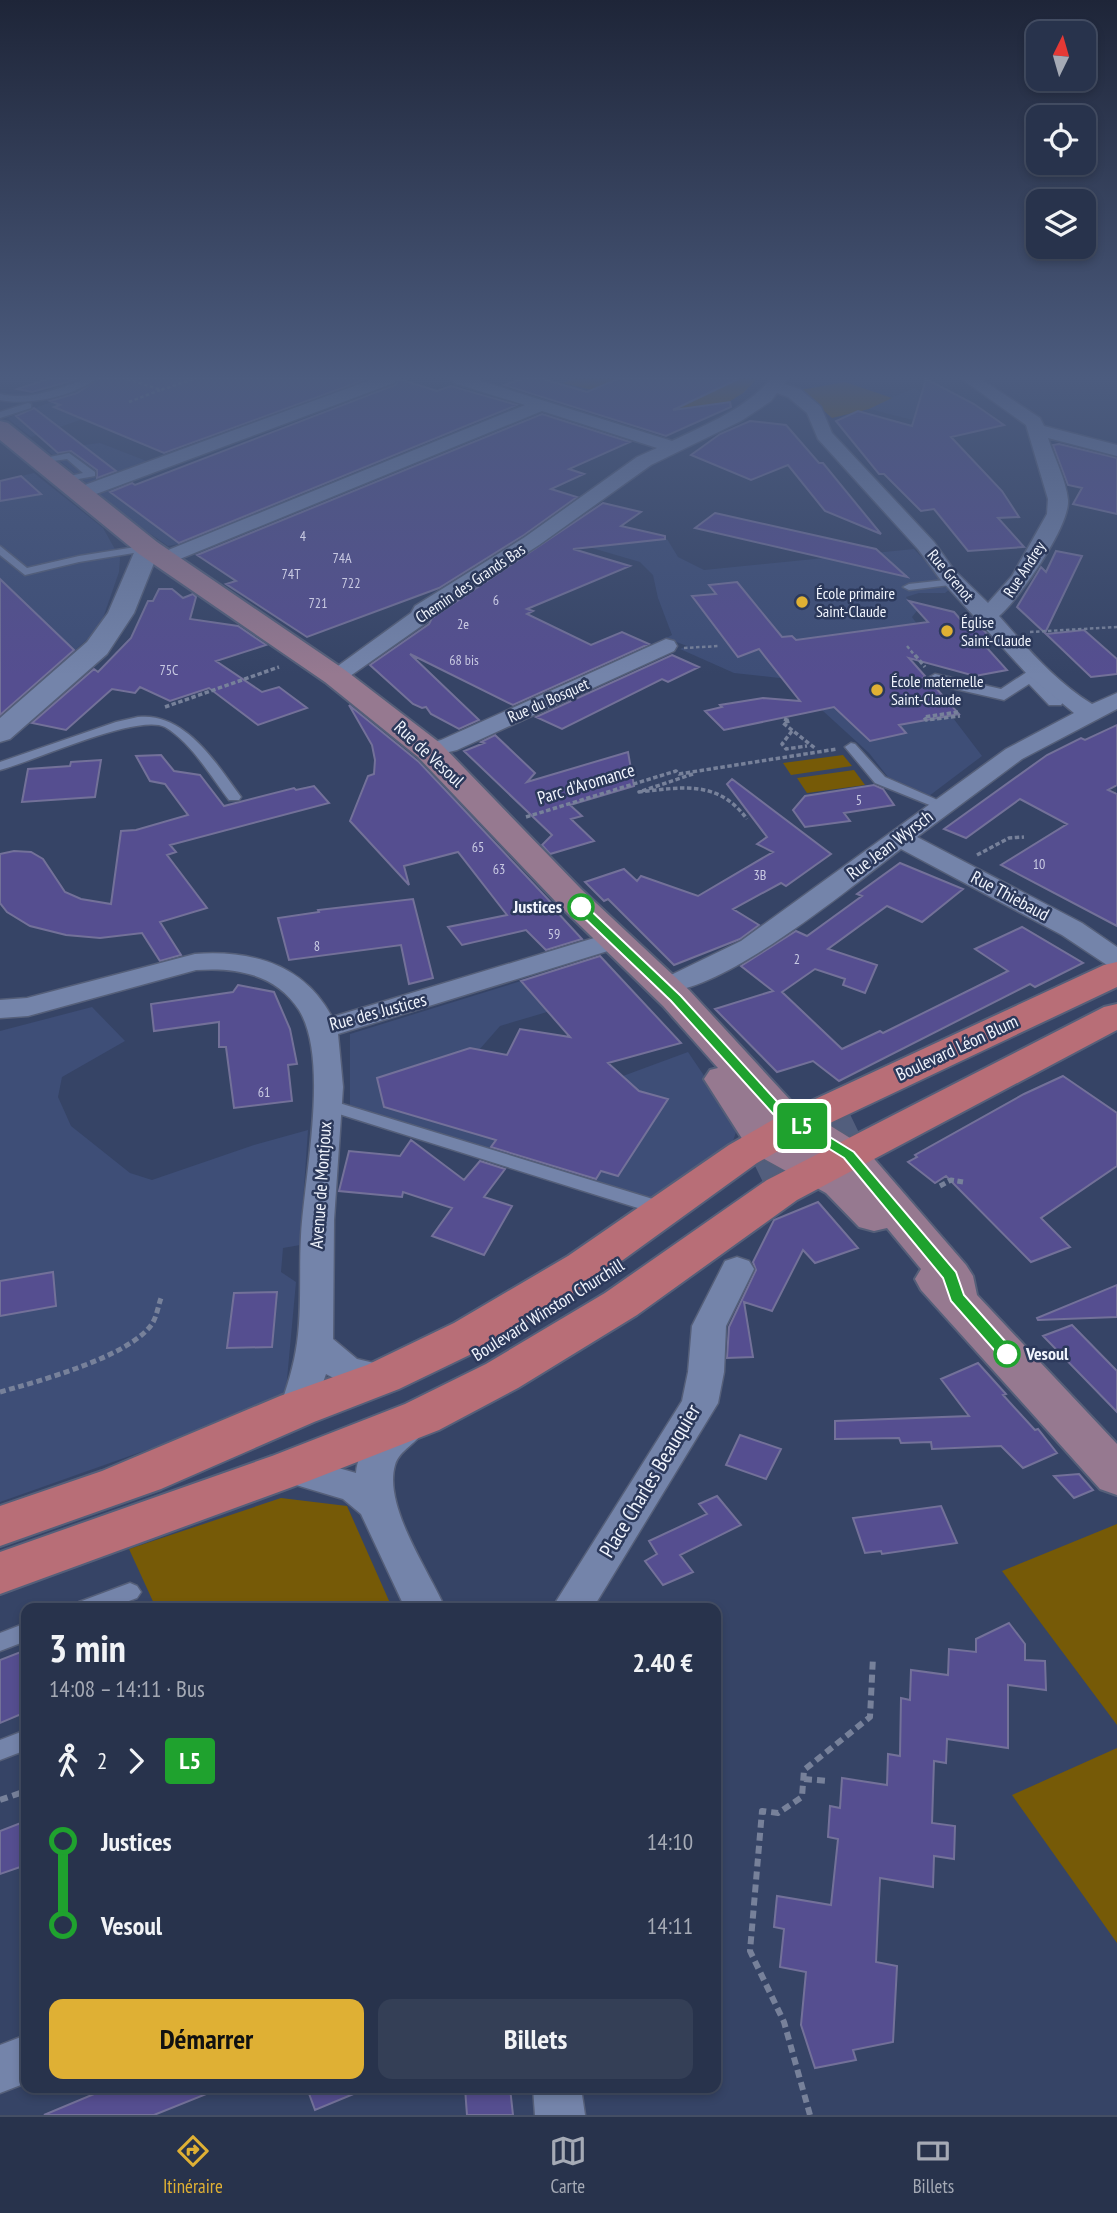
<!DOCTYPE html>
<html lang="fr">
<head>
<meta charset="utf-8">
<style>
  :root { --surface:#28334c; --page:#343f56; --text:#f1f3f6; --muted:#a5aab5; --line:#444e64; --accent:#dfb034 }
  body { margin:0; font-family:"PT Sans Narrow",sans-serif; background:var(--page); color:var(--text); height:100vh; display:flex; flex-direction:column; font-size:26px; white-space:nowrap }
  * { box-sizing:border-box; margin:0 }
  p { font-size:23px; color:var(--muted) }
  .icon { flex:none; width:38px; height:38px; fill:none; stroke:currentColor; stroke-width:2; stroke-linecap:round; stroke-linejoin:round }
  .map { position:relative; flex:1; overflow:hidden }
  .side { position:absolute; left:21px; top:1603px; width:700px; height:490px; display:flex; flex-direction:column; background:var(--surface); border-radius:14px; box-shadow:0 4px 10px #0003,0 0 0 2px var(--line) }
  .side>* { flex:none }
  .badge { padding:0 14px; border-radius:5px; font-size:24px; line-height:46px }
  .needle { width:46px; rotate:5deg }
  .tools { position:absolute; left:1026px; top:21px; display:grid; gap:14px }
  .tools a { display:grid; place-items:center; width:70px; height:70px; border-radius:14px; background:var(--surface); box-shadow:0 4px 10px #0003,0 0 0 2px var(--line); font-size:35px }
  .map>.badge { position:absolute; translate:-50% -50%; box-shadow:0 0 0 4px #fff }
  .legs { display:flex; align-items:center; gap:10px; height:77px; padding:0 28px; font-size:23px }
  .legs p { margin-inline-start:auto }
  .summary { display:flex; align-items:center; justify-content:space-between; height:119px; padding:0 28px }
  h1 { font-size:38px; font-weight:700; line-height:52px }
  .cta { display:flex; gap:14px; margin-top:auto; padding:14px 28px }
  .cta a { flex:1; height:80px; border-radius:14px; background:var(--accent); color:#111; font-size:28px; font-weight:700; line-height:80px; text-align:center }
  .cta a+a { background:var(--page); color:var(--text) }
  ul { padding:0 28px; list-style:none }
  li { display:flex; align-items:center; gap:24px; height:84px; font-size:26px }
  li i { display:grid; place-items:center; width:10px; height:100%; margin:0 9px; background:currentColor }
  li i::after { content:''; width:18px; height:18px; margin:-9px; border:5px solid; border-radius:50%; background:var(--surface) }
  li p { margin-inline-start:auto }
  li:first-child i { background:linear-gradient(#0000 50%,currentColor 0) }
  li:last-child i { background:linear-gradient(currentColor 50%,#0000 0) }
  .tabs { display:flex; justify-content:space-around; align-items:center; height:98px; border-top:2px solid var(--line); background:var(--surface); font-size:19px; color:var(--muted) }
  .tabs a { display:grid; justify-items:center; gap:4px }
  .tabs .selected { color:var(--accent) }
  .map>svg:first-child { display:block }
  .built { fill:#3e4e77 }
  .green { fill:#765a07 }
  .building { fill:#554e90; stroke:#737199; stroke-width:2 }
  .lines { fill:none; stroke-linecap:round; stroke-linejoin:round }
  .primary-tunnel { stroke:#525e7d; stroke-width:43; stroke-dasharray:43 22; stroke-linecap:butt }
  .service-casing { stroke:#555f79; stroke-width:3 }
  .pedestrian-casing { stroke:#555f79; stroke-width:3 }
  .minor-casing { stroke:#555f79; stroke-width:3 }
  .tertiary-casing { stroke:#555f79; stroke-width:3 }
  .secondary-casing { stroke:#555f79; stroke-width:4 }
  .primary-casing { stroke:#555f79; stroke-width:4 }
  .path-far3 { stroke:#77819a; stroke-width:2.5; stroke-dasharray:3.5 2.5; stroke-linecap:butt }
  .path-far2 { stroke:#77819a; stroke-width:3.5; stroke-dasharray:4.5 2.5; stroke-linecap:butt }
  .path-far1 { stroke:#77819a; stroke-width:5; stroke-dasharray:6 3.5; stroke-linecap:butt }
  .path { stroke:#77819a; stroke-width:6; stroke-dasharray:8 5; stroke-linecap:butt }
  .service { fill:#7484aa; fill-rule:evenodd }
  .pedestrian { fill:#7484aa; fill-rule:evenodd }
  .minor { fill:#7484aa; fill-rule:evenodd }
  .tertiary { fill:#7484aa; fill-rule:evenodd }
  .secondary { fill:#967990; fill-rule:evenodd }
  .primary { fill:#b86e77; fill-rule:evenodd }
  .line-1 { fill:#1fa22e; stroke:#fff; stroke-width:2 }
  .poi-dot { fill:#dfb034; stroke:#2c395b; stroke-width:2.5 }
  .stop-1-dot { fill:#fff; stroke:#1fa22e; stroke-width:3.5 }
  .labels { text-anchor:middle; stroke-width:5; stroke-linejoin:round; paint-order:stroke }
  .number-label { font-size:14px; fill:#c9cae2 }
  .far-street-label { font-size:16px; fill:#f0f4fd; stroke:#2c395b }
  .far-poi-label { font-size:16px; fill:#f0f4fd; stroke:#2c395b; text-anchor:start }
  .street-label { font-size:18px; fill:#f0f4fd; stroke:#2c395b }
  .stop-label { font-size:18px; font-weight:bold; fill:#f0f4fd; stroke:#2c395b; text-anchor:end }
  .near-street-label { font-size:21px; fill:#f0f4fd; stroke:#2c395b }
</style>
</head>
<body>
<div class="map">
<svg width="1117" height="2115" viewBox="0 0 1117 2115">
  <rect width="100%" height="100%" fill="#364466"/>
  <path class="built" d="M915,388L945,408L936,426L866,408Z
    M68,396L108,410L31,437L7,418Z
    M100,443L149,462L130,482L181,503L277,498L288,502L190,542L168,546L133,522L47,450Z
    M34,473L103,528L120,558L119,572L103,618L91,636L0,716V481Z
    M555,534L600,546L667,539L678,557L704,570L914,549L951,588L945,593H919L906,597L912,605L920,607L912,617L917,624L899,647L982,756L929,796L888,777L869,753L788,679L734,673L680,649L687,646L666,638L672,635L658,598L653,575L640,562L551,536Z
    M521,981L553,982L547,1012L500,1026L479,1050L623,1076L688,1052L732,1117L736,1132L731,1147L640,1207L350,1119V1034Z
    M92,1007L125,1041L62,1077L58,1097L71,1126L130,1173L152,1180L254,1145L308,1130L300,1245L283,1248L281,1272L296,1282L285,1401L0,1502V1031Z"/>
  <path class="green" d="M573,379H757L743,393L705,417L563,383Z
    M845,382L892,398L869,409L832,418L800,390Z
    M843,755L852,766L791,775L783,763Z
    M854,770L865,785L807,793L797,778Z
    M281,1498L347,1506L390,1603L376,1608H156L129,1549Z
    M1117,1524V1725L1002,1571Z
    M1117,1748V1943L1012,1795Z"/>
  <path class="building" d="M48,379H78L32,392L17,389Z
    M98,379H367L164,453L54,407L60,405L50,401L77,393Z
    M399,379L437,391L451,386L517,405L179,543L110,492L132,483L135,485L395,385Z
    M522,379H543L587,392L618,379H738L673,410L730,402L731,407L666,436L504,385Z
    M926,379L974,404L1004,425L951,437L1002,491L1019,517L998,518L1024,547L968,551L934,509L921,511L884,474H879L836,421L858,411L912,426Z
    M34,408L116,471L97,478V470L71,451L58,453L16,416Z
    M542,414L630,442L569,469L584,474L551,489L577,497L524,535L439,588L307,637L226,584L236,581L197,555Z
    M750,421L786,425L819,463H823L881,534L825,511L788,465L751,480L691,455L720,434Z
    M1059,444L1117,458V514L1073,504L1082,488L1068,485L1053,445Z
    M21,476L41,494L0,501V481Z
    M603,503L641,512L621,526L665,536V539L573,549L630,566L527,609L533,611L527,614L591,645L622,632L649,644L513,705L410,654L479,720L459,729L431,714L426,707L422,708L413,704L370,665L429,624L432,618Z
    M715,513L876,549L907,577L695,528Z
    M1056,551L1082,556L1045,633L1017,607L1041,567L1046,572Z
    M0,579L74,650L0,715Z
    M737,582L782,637L792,636L796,640L928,622L909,601L954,612L960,619L972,618L990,637L978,638L1007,670L975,676L909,658L925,676L923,678L927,685L935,687L959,714L899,725L906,733L870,741L834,707L724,730L705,711L722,707L720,705L763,698L800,701L759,649L738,657L692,596L716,594L709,585Z
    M159,589H172L183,598L193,594L196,597L190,619L238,626L266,645L216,661L262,692L279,687L307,708L258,725L209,688L170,701L140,687L135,693L112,689L66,730L32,723L94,669L98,672L131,638L148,601H153Z
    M1084,630L1117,659V674L1091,677L1046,634Z
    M672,655L699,667L668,682L662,679L562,729L536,717Z
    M349,705L419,762L560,912H557L582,939L546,950L526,930L462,945L448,927L507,915L458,852L404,866L409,885L350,821L368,776L374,774L375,760L372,745Z
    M1117,725V785L1108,790L1117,794V926L1001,865L1067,824L1020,799L966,838L944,829L1047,755L1081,738L1085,740Z
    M495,735L535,773L527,782L628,752L634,786L570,805L582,816L571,819L594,841L550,854L542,845L552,835L464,751L484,743L481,742Z
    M161,755L174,771L200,775L224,806L294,788L296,790L314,786L329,803L170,845L176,852L167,855L207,908L160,922L181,955L160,961L142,933L100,938L66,935L30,926L7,912L0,903V854L14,851L31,852L43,859L65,892L81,899L111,904L121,831L136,830L188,815L165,784L150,781L136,756Z
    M101,760L95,797L22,802L28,769L70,766L71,762Z
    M732,779L831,854L786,886L781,883L733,909L759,925L740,939L674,965L608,899L604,901L585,882L624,869L637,881L641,876L698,896L773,852L757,844L767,837L727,784Z
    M874,785L883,789L894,805L844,813L850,821L805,827L793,810L805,796Z
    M900,863L963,889L922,922L887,906L828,949L877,965L865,993L843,985L845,979L815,969L782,992L842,1049L880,1031L883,1033L1008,971L975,949L1022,927L1083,963L1035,987L1030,984L839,1081L813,1061L777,1072L715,1009L773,991L741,966L796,931L807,936L862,896L857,894Z
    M413,899L433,978L409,984L401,945L289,960L278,918L319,912L318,910Z
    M600,956L681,1043L608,1063L639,1091L668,1099L618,1176L601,1171L596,1179L491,1147L496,1140L384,1107L377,1078L470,1048L507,1055L520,1029L570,1037L521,981Z
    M238,985L274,992L290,1029L297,1064L288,1065L292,1101L234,1108L226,1047H219V1022L154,1031L151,1004L233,992Z
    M1063,1076L1117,1113V1166L1041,1218L1070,1247L1031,1262L946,1176L935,1183L908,1162L917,1157L915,1155L1024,1094Z
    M411,1140L464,1180L480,1161L505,1169L484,1197L512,1206L484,1255L432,1236L452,1208L403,1192L402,1197L339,1191L349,1151L400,1156Z
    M818,1202L858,1248L815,1263L803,1250L772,1311L744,1302L753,1357L727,1358L729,1327L756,1270L753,1262L774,1220Z
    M53,1272L56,1306L0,1316V1281Z
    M1117,1285V1317L1038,1320L1037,1318Z
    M277,1292L272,1347L227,1348L234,1293Z
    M1072,1325L1117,1371V1412L1043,1336Z
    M978,1363L1006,1394L1003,1395L1035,1430L1038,1429L1057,1453L1023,1468L1001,1446L932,1449L931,1442L901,1443L899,1438L835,1439V1421L969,1416L941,1379Z
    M740,1435L781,1449L766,1479L726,1465Z
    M1079,1474L1093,1490L1074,1498L1054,1476Z
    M717,1496L741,1525L680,1555L693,1572L663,1585L645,1561L657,1554L649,1541L707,1514L699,1504Z
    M941,1506L957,1543L882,1554L881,1551L865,1553L853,1518Z
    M1009,1623L1025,1644V1660L1045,1661L1046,1690L1008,1685V1748L947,1739L946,1763L934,1761L932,1823L955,1826L954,1859L934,1856L933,1887L880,1878L876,1962L897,1966L893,2042L853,2050L856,2060L815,2068L801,2025L806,1972L780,1967L784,1929L774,1927L777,1896L831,1905L838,1839L828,1837L830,1806L840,1808L842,1778L887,1785L888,1754L900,1756L901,1698L910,1700L911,1670L948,1675L949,1649L976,1652V1639Z
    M26,1650V1712L0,1723V1660Z
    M26,1821V1865L0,1874V1831Z
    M97,2088H218L219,2089L154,2115H44L99,2092Z
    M307,2088H368L315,2110Z
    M465,2088H510L513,2115H467Z"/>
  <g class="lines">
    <path class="primary-tunnel" d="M758,1172L859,1123"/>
    <defs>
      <path id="service" d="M85,379H96C73,396 29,406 0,400V394C31,401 56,389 85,379Z
        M28,403L31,404V408L0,418V412Z
        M69,453L95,472V476L62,482V478L83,473L67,459L40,463L35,460Z
        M148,545L152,546V550L79,562L25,575L0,555V546L27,568L79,556Z
        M954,579L960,582L958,584L909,590L903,587L909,584Z
        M138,717C185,712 216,763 241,797L239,800H229C211,777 191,742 165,727C138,713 34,761 0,770V762L116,722Z
        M851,743L855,744L885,777L949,805L947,808H937L875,783L845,747Z
        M326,1099L656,1200L669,1206L672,1210L669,1214H657L320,1108L318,1104Z
        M130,1583L137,1586L141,1592L137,1598L110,1608H76L79,1602Z
        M26,1623V1641L0,1651V1633Z
        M26,1730V1750L0,1760V1740Z"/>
      <path id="pedestrian" d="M1030,670L1036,671L1061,697L1064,701L1061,705H1049L1029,684L1004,700L929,683L926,679L935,674L1001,689Z"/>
      <path id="minor" d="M373,379H396L394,383L88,497L81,499L71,493L74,489Z
        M451,379H475L672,441C707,424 745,409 771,379H788L784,384L800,389L821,407L832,433L934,542L954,570L988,603L1012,576L1047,514L1048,499L1026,425L962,379H981L1040,418L1044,426L1117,445V456L1048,438C1054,457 1066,480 1068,500C1070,526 1019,599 999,616C1027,648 1055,681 1092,704L1117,693V709L1022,759L917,837L1082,923L1117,947V967L1107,965L1062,935L901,849C853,885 710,1005 652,991L648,985L652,979L673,974L741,941L1006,749L1074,713L1027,674L940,579L918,549L818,439L807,413L788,397L777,393L771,401L741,421L651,465L539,545L431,615L427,622L343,681H327L324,676L411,613L415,606L525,537L637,457L657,448L542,411L170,563H156L153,559L156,555L525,405L453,383Z
        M666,639L674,641L677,646L674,651L457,750L429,757L421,755L417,750L421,745L441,740Z
        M614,932L624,934L628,940L624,946L338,1034L343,1087L334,1220L333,1339L357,1359L396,1368L401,1377L396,1386C374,1393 346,1385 326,1374L310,1419L297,1423L284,1419L279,1409C287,1388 294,1365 297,1343C302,1308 299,1271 301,1236C304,1177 330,1060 299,1010C276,974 236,967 196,970L28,1016L0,1018V1000L27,998L195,954C252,950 304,964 332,1017Z
        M737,1257L749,1261L754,1269L726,1326L724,1372L718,1403L593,1608H552L682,1401L688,1372L692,1326L725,1261Z
        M408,1414L421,1418L426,1428C419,1442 399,1450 395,1465C383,1506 429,1571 445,1608H405L361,1514L343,1499L276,1479L270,1469L276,1459L289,1454L356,1473C358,1446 383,1422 408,1414Z
        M26,2035V2083L0,2093V2045Z
        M533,2088H581L585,2115H535Z"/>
      <path id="tertiary" d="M148,541L157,543L160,548L134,613L107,654L10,739L0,742V718L87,642L108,613L136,548L139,543Z"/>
      <path id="secondary" d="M0,421L8,423L157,542L345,670L440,743L581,889L689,990L792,1102L863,1146L966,1265L973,1276L977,1295L1117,1444V1495L1100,1489L921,1290L915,1279L921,1269L887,1228L874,1231L859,1227L826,1193L750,1151L704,1079L710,1070L718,1068L663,1006L557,903L418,757L325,682L139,554L0,440ZM774,1127L813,1151L778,1133Z"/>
      <path id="primary" d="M1117,962V987L811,1132L757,1163L598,1278L486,1347L399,1389L314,1422L161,1489L0,1546V1506L102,1471L280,1396L367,1365L454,1323L568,1256L729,1145L783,1114L1104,965Z
        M1117,1004V1030L797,1200L637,1315L518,1388L439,1430L306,1482L0,1594V1552L272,1456L405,1404L486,1364L605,1293L767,1180L1104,1007Z"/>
    </defs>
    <use href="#service" class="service-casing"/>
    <use href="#pedestrian" class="pedestrian-casing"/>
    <use href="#minor" class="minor-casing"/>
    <use href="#tertiary" class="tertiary-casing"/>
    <use href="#secondary" class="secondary-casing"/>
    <use href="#primary" class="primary-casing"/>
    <path class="path-far3" d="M127,379L161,390L194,379
      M129,402L160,390
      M1030,632L1117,627
      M907,646L916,657
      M684,648L719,646"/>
    <path class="path-far2" d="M915,655L925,667
      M165,707L279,667
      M958,712L924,717L926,720L960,716
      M784,719L790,721L783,723L816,749
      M792,731L782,744L786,749L807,746
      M693,774L639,792C683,787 718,780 747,819
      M526,817L676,771L679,774L837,749
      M977,855L1009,838L1024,837"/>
    <path class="path-far1" d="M940,1186L951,1180L963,1182
      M0,1392C39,1381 129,1357 152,1324C157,1316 158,1306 161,1298"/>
    <path class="path" d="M804,1779L829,1781
      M0,1800L26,1791
      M810,2115L784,2022L750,1951L762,1811L778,1813L802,1797L804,1770L870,1717L873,1657"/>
    <use href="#service" class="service"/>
    <use href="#pedestrian" class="pedestrian"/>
    <use href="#minor" class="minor"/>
    <use href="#tertiary" class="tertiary"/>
    <use href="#secondary" class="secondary"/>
    <use href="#primary" class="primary"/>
  </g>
  <linearGradient id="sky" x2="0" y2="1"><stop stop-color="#1e2538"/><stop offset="0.56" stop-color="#4c5c7f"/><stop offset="1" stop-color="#4c5c7f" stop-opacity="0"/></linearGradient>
  <rect width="1117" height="675" fill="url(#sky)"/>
  <path class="line-1" d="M581,904L585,905L681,996L783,1108L854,1152L956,1272L964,1295L1013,1350L1016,1354L1013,1359H1002L951,1301L943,1278L844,1158L773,1114L671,1001L576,910V905Z"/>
  <g class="poi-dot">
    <circle cx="802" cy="602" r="7"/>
    <circle cx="947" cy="631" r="7"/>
    <circle cx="877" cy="690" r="7"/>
  </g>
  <g class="stop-1-dot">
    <circle cx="581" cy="907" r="12"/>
    <circle cx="1007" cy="1354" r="12"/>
  </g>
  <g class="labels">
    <g class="number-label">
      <text x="303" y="541">4</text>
      <text x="342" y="563">74A</text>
      <text x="291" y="579">74T</text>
      <text x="351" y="588">722</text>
      <text x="496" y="605">6</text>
      <text x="318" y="608">721</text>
      <text x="463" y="629">2e</text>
      <text x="464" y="665">68 bis</text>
      <text x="169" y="675">75C</text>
      <text x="859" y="805">5</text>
      <text x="478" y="852">65</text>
      <text x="1039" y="869">10</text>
      <text x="499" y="874">63</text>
      <text x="760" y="880">3B</text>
      <text x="554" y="939">59</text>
      <text x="317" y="951">8</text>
      <text x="797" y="964">2</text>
      <text x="264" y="1097">61</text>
    </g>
    <g class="far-street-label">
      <text transform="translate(1024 569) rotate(-57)" y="6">Rue Andrey</text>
      <text transform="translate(951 575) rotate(50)" y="6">Rue Grenot</text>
      <text transform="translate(470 583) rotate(-34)" y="6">Chemin des Grands Bas</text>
      <text transform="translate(548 700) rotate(-24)" y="6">Rue du Bosquet</text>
    </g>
    <g class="far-poi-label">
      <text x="816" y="599">École primaire<tspan x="816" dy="18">Saint-Claude</tspan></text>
      <text x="961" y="628">Église<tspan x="961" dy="18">Saint-Claude</tspan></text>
      <text x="891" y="687">École maternelle<tspan x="891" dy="18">Saint-Claude</tspan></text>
    </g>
    <g class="street-label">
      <text transform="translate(429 754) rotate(43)" y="6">Rue de Vesoul</text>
      <text transform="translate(586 784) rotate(-17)" y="6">Parc d'Aromance</text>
      <text transform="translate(890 845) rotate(-37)" y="6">Rue Jean Wyrsch</text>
      <text transform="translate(1010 896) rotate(28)" y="6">Rue Thiebaud</text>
      <text transform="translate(378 1012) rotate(-15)" y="6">Rue des Justices</text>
      <text transform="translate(957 1048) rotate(-25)" y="6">Boulevard Léon Blum</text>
      <text transform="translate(321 1185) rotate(-86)" y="6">Avenue de Montjoux</text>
      <text transform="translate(548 1310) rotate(-32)" y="6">Boulevard Winston Churchill</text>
    </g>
    <g class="stop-label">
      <text x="562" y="913">Justices</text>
      <text x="1026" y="1360" text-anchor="start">Vesoul</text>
    </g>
    <g class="near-street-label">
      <text transform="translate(650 1481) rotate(-59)" y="7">Place Charles Beauquier</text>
    </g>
  </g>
</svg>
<div class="tools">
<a><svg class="needle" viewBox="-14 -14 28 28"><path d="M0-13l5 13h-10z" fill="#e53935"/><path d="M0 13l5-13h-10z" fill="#a5aab5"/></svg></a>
<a><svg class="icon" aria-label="locate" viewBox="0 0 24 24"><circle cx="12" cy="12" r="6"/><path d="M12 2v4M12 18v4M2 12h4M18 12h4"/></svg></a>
<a><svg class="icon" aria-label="layers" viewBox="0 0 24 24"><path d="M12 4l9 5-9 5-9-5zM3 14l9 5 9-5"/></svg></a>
</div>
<b class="badge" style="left:802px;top:1126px;background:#1fa22e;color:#fff">L5</b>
<section class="side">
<div class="summary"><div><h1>3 min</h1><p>14:08 – 14:11 · Bus</p></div><b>2.40 €</b></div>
<div class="legs"><svg class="icon" aria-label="walk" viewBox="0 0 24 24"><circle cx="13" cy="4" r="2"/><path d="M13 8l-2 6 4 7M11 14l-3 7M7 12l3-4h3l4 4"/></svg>2<svg class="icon" aria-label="forward" viewBox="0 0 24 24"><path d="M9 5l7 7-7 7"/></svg><b class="badge" style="background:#1fa22e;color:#fff">L5</b></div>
<ul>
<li><i style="color:#1fa22e"></i><b>Justices</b><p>14:10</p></li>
<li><i style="color:#1fa22e"></i><b>Vesoul</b><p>14:11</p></li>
</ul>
<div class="cta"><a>Démarrer</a><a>Billets</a></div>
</section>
</div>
<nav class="tabs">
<a class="selected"><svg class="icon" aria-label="directions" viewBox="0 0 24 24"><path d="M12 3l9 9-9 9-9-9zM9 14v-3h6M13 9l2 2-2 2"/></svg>Itinéraire</a>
<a><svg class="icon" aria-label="map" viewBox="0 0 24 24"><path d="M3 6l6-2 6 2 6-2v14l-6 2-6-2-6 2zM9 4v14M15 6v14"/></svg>Carte</a>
<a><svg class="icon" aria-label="tickets" viewBox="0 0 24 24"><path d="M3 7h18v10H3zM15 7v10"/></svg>Billets</a>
</nav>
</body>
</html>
